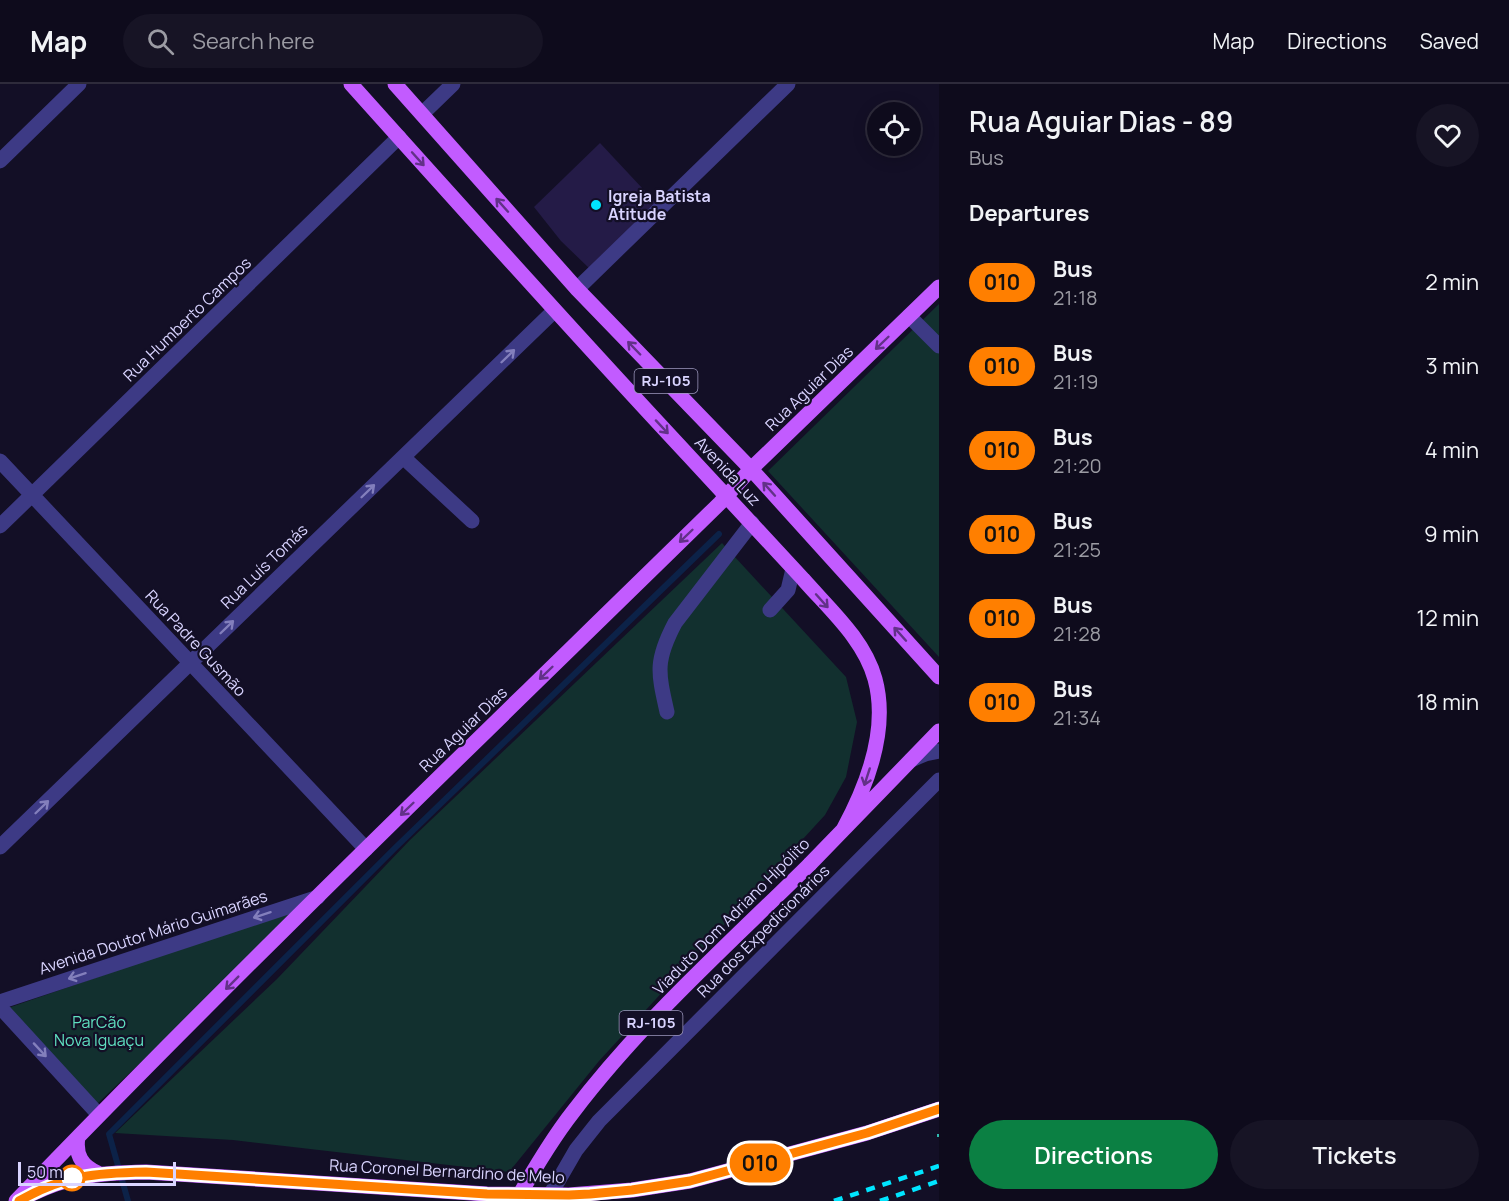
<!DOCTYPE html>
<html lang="en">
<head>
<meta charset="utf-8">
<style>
  :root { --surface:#0e0b1c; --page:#171425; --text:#f1f3f6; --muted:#9b9ba3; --line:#2e2b3b; --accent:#0b8043 }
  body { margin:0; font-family:Manrope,sans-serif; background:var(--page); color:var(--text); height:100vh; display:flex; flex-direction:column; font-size:22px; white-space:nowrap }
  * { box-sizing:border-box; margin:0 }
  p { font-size:20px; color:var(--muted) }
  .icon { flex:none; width:33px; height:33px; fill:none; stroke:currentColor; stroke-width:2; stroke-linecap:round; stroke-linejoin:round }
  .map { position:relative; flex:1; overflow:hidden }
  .details { display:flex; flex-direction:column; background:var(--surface); width:570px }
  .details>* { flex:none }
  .badge { padding:0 12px; border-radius:20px; font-size:21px; line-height:39px }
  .buttons { position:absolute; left:867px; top:18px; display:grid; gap:12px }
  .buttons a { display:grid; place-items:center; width:54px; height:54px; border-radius:50%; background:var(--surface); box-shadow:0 3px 15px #0003,0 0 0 2px var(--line); font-size:30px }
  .scale { position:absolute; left:18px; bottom:15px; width:158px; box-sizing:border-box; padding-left:6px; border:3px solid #d9d4ff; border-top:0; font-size:16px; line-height:21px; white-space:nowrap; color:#d9d4ff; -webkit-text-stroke:4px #130f26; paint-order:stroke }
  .map>.badge { position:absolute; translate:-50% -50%; box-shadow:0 0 0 3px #fff }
  h2 { padding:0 30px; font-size:22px; line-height:54px }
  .round { display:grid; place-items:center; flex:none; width:63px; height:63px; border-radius:32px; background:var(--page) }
  .head { display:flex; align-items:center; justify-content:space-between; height:102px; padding:0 30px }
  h1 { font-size:28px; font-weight:600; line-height:45px }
  .action { display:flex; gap:12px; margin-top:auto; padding:12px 30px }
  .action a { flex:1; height:69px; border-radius:36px; background:var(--accent); color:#fff; font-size:24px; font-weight:600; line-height:69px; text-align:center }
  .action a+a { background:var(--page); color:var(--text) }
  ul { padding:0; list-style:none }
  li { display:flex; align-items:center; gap:18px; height:84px; padding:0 30px }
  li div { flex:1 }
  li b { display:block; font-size:22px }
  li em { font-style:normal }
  li .badge { min-width:66px; font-weight:700; text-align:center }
  header { display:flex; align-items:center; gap:36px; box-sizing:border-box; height:84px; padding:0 30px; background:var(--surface); border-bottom:2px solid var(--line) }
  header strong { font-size:28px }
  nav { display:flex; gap:33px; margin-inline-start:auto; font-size:21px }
  .search { width:420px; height:54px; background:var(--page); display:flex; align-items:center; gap:15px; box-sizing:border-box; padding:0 21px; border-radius:33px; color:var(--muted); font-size:22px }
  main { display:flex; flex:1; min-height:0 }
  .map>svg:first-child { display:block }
  .green { fill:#12302f }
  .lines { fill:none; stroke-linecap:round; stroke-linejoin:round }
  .stream { stroke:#0c2248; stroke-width:6 }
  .building { fill:#241b47 }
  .path { stroke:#2fb8b0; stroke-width:4; stroke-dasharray:3 4.5; stroke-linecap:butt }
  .minor { stroke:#3d3a85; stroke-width:15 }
  .major { stroke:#c25bff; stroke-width:15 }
  .rail { stroke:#00e5ff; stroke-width:4.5; stroke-dasharray:9 8; stroke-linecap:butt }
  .major-bridge { stroke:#c25bff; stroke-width:15 }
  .oneway { stroke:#623188 }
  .oneway2 { stroke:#837fbc }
  .line-casing { stroke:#fff; stroke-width:14 }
  .line { stroke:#ff7f00; stroke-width:9 }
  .poi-dot { fill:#00e5ff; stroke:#130f26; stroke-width:2 }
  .stop-dot { fill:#fff; stroke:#ff7f00; stroke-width:3 }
  .labels { text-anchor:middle; stroke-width:4.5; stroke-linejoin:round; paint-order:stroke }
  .shield { fill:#130f26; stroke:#9e99be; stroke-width:1.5 }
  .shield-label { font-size:15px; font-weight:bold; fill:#d9d4ff }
  .poi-label { font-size:16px; font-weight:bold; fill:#d9d4ff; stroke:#130f26; text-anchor:start }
  .street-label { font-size:16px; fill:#d9d4ff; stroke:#130f26 }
  .park-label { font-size:16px; fill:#5fe0c0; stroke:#130f26 }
</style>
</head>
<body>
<header>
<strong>Map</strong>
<div class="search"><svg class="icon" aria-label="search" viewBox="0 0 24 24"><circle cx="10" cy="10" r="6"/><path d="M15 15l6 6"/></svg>Search here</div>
<nav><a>Map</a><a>Directions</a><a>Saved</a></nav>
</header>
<main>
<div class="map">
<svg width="939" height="1117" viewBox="0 0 939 1117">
  <rect width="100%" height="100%" fill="#130f26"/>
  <path class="green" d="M939,220V573L768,387Z
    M722,459L846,593L857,638L846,693L825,731L599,977L509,1088L233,1056L115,1049L277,895L410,756Z
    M306,821L96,1021L8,924Z"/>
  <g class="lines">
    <path class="stream" d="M128,1117L109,1050L396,763L719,450"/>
  </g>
  <path class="building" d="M600,59L657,120L590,185L561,157L534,123Z"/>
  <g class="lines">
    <path class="path" d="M939,1050V1054"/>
    <path class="minor" d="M422,30L453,0
      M0,77L79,0
      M577,205L788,0
      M909,232L939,262
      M403,373L472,437
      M0,377L366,765
      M0,442L399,53
      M770,526L788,506L793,485
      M667,628C658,588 655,577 675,539L752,439
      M911,676L925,670L939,667
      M0,763L554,227
      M0,918L318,813
      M0,923L99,1031
      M550,1111L576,1066L599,1037L939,696"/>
    <path class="major" d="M351,0C463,125 575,250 689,372C727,413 765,454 803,495C829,525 864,555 875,595C889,646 867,702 843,746
      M395,0L577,205L751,385L939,593
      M810,780L939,647
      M78,1053C75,1071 82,1082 98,1089
      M24,1114C66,1091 100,1089 146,1088L487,1110L569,1111L632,1106L690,1097L867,1049L939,1025
      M16,1117C245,879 484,650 720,419L751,385L939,203"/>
    <path class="rail" d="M834,1117L939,1082
      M880,1117L939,1097"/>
    <path class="major-bridge" d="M516,1117C533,1087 551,1056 573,1028C642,937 729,860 810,780"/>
  </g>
  <defs><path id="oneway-shaft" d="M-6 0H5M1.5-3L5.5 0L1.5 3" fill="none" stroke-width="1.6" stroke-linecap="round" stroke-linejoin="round" transform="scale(1.5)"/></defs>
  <g class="oneway">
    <use href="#oneway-shaft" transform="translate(418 75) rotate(48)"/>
    <use href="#oneway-shaft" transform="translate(502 121) rotate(-132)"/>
    <use href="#oneway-shaft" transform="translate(882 259) rotate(136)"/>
    <use href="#oneway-shaft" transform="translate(634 264) rotate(-134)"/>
    <use href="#oneway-shaft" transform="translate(662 343) rotate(47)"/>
    <use href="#oneway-shaft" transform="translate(769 405) rotate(-132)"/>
    <use href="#oneway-shaft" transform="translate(686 452) rotate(136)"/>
    <use href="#oneway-shaft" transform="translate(822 517) rotate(48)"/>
    <use href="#oneway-shaft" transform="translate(900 550) rotate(-132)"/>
    <use href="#oneway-shaft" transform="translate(546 589) rotate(136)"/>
    <use href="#oneway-shaft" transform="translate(867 693) rotate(108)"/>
    <use href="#oneway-shaft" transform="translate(407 725) rotate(136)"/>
    <use href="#oneway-shaft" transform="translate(232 899) rotate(135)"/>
  </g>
  <g class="oneway2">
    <use href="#oneway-shaft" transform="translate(508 272) rotate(-44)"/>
    <use href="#oneway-shaft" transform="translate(368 407) rotate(-44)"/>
    <use href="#oneway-shaft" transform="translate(227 543) rotate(-44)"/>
    <use href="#oneway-shaft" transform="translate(42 723) rotate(-44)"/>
    <use href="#oneway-shaft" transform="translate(262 831) rotate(162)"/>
    <use href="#oneway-shaft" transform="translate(77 892) rotate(162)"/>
    <use href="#oneway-shaft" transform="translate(40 966) rotate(47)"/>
  </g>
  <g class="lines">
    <defs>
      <path id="line" d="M19,1117C64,1091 96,1089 146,1088L487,1110L569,1111L590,1110L632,1106L690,1097L867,1049L939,1025"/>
    </defs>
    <use href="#line" class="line-casing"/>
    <use href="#line" class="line"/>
  </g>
  <circle class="poi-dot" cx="596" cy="121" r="6"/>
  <circle class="stop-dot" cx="72" cy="1094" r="12"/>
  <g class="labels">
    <g class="shield">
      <rect x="634.5" y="285" width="63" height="24" rx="4.5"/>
      <rect x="619.5" y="927" width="63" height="24" rx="4.5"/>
    </g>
    <g class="shield-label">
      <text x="666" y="302">RJ-105</text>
      <text x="651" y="944">RJ-105</text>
    </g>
    <g class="poi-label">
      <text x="608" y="118">Igreja Batista<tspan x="608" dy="18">Atitude</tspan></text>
    </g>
    <g class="street-label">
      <text transform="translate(187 235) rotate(-44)" y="6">Rua Humberto Campos</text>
      <text transform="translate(809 304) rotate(-44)" y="6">Rua Aguiar Dias</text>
      <text transform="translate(728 387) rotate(47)" y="6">Avenida Luz</text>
      <text transform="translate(264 482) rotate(-44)" y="6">Rua Luís Tomás</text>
      <text transform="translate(196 559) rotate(47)" y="6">Rua Padre Gusmão</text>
      <text transform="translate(463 645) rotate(-44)" y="6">Rua Aguiar Dias</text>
      <text transform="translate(731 832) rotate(-45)" y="6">Viaduto Dom Adriano Hipólito</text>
      <text transform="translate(763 847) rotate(-45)" y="6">Rua dos Expedicionários</text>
      <text transform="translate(153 848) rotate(-18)" y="6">Avenida Doutor Mário Guimarães</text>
      <text transform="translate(447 1087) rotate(3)" y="6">Rua Coronel Bernardino de Melo</text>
    </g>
    <g class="park-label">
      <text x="99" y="944">ParCão<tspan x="99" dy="18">Nova Iguaçu</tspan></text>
    </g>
  </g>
</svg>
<div class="buttons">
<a><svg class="icon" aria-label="locate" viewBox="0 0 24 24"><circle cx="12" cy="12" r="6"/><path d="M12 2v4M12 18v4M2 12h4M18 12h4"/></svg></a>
</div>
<div class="scale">50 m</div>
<b class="badge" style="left:760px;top:1079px;background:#ff7f00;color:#111">010</b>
</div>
<section class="details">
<div class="head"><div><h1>Rua Aguiar Dias - 89</h1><p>Bus</p></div><a class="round"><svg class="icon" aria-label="heart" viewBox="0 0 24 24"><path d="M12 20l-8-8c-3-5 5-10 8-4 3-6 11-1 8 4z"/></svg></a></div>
<h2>Departures</h2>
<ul>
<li><span class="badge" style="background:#ff7f00;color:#111">010</span><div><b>Bus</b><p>21:18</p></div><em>2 min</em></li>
<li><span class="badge" style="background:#ff7f00;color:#111">010</span><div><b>Bus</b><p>21:19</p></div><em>3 min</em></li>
<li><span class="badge" style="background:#ff7f00;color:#111">010</span><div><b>Bus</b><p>21:20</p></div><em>4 min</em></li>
<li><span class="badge" style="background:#ff7f00;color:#111">010</span><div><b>Bus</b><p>21:25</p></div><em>9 min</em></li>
<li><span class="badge" style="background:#ff7f00;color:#111">010</span><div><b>Bus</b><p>21:28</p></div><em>12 min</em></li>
<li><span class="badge" style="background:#ff7f00;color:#111">010</span><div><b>Bus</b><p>21:34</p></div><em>18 min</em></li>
</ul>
<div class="action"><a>Directions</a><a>Tickets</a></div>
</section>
</main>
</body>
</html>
